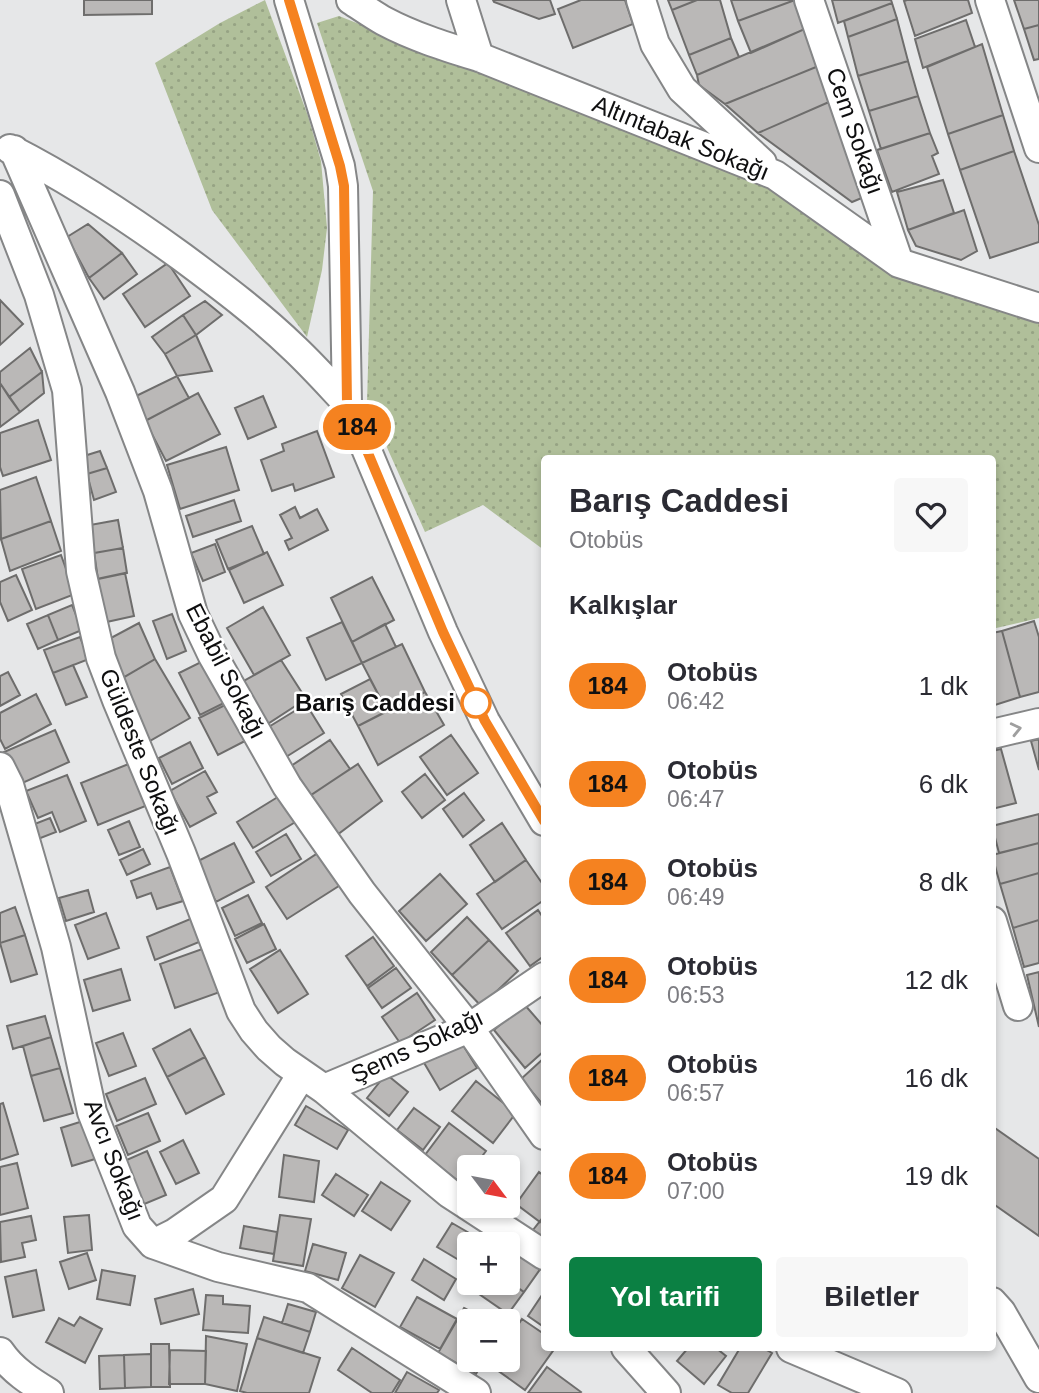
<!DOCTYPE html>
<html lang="tr">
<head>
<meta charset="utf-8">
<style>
  :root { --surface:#fff; --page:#f7f7f7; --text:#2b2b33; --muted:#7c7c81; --accent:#0b8043 }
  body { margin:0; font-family:Arial,sans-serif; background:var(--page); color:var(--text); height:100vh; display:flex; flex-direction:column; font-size:26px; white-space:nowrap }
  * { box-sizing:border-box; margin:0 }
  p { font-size:23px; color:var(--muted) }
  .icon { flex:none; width:38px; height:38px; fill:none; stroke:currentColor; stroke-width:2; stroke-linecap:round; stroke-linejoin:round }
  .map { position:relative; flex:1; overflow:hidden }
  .drawer { position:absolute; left:541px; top:455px; width:455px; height:896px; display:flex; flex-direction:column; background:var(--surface); border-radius:7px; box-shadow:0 4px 10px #0003 }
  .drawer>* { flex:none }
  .badge { padding:0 14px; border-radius:23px; font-size:24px; line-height:46px }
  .needle { width:46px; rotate:122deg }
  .fabs { position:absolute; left:457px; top:1155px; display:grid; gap:14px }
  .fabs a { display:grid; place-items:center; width:63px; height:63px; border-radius:7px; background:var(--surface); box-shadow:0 4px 10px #0003; font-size:35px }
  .map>.badge { position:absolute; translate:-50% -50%; box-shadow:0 0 0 4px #fff }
  h2 { padding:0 28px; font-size:26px; line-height:63px }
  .round { display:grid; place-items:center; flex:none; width:74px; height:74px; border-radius:7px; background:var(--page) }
  .headline { display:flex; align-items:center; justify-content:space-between; height:119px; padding:0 28px }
  h1 { font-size:33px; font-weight:700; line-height:52px }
  .primary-button { display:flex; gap:14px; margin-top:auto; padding:14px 28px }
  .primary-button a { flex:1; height:80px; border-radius:7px; background:var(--accent); color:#fff; font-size:28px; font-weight:700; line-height:80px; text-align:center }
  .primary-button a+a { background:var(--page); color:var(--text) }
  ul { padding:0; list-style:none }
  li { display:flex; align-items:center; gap:21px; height:98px; padding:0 28px }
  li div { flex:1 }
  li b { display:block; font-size:26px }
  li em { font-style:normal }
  li .badge { min-width:77px; font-weight:700; text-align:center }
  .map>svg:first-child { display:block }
  .green { fill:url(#green-dots) }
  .building { fill:#bab8b7; stroke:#6e6d6c; stroke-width:2 }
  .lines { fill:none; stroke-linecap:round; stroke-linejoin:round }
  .minor-casing { stroke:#858687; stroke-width:32 }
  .minor { stroke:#fff; stroke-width:28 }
  .oneway { stroke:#9f9f9f }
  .line-casing { stroke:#fff; stroke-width:16 }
  .line { stroke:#f58220; stroke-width:10 }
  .stop-dot { fill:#fff; stroke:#f58220; stroke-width:3.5 }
  .labels { text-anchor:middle; stroke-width:5; stroke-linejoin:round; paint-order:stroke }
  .street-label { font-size:24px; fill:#0e0e0f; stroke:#fff }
  .stop-label { font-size:24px; font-weight:bold; fill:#0e0e0f; stroke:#fff; text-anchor:end }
</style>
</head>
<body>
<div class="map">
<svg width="1039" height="1393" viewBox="0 0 1039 1393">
  <defs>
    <pattern id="green-dots" width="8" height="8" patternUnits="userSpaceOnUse" patternTransform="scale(1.75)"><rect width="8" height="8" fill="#b0bf9a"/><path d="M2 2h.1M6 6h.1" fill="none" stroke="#96a384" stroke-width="1.8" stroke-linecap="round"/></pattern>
  </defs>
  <rect width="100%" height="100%" fill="#e6e7e8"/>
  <path class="green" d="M265,0L308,116L321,161L327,228L322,270L307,337L212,210L155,63L220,23Z
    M339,16L770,187L902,278L1039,324V618L992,629V458H544V550L483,505L425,532L367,403L373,191L317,23Z"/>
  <path class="building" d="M84,0H152V14L84,15Z
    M493,0H550L555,14L539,19L494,2Z
    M581,0H625L633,24L573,48L558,9Z
    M668,0H697L672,10Z
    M697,0H720L731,38L689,55L672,10Z
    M731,0H795L738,21Z
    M795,0H797L807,28L751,53L738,21Z
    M832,0H891L892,3L838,23Z
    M907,0H968L972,13L915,36L904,1Z
    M1014,0H1039V25L1024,29Z
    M892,3L897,19L848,37L844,21Z
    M897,19L908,61L858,76L848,37Z
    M966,20L975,47L923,68L915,39Z
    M1039,25V59L1034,60L1024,29Z
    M807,28L821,65L725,104L699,85L697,75Z
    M731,38L739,57L697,75L689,55Z
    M982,44L1003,115L948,134L927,67Z
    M908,61L918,96L869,111L858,76Z
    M821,65L829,102L758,133L725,104Z
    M918,96L930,133L881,149L869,111Z
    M829,102L869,195L852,202L758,133Z
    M1003,115L1014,151L960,170L948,134Z
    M930,133L938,153L932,156L939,174L892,192L877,150Z
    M1014,151L1039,225V242L990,258L960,170Z
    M943,180L954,213L908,230L897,192Z
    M964,210L977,251L961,260L916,246L908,230Z
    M88,224L122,253L89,278L67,237Z
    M122,253L137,274L104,299L89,278Z
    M168,263L190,296L145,327L123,294Z
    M0,300L23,324L0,345Z
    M205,301L222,315L196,335L183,315Z
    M183,315L196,335L165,354L152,337Z
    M196,335L212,371L177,376L165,354Z
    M30,348L42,372L9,397L0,383V372Z
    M42,372L44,393L20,412L9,397Z
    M177,376L189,398L145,421L134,397Z
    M0,383L20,412L0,427Z
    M198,393L220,434L166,461L145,421Z
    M263,396L276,427L248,439L235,408Z
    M38,420L51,460L3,476L0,467V433Z
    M317,431L334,477L295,491L293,484L272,491L261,460L284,451L282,444Z
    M226,447L239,490L180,509L167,465Z
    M100,451L107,468L87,474L84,456Z
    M107,468L116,492L94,500L87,474Z
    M36,477L51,521L1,539L0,490Z
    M234,500L241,521L193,537L186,516Z
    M295,507L300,518L317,509L328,530L289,550L285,541L292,538L280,515Z
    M118,520L123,548L94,553L90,525Z
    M51,521L61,551L10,571L1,539Z
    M252,526L264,554L228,569L216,540Z
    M215,544L225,572L203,581L191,553Z
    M123,548L127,573L98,579L94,553Z
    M267,552L283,585L244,603L229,570Z
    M61,555L75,594L36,609L22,569Z
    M125,573L134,616L102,623L92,580Z
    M16,575L32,610L8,621L0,602V582Z
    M372,577L394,620L352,642L331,598Z
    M72,605L82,630L58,640L48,615Z
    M263,607L290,655L254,675L227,628Z
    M172,614L186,651L167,659L153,621Z
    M48,615L58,640L38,649L27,624Z
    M1034,621L1039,637V692L1020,697L1002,631Z
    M342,622L362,663L326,680L307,638Z
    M139,623L155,659L121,679L109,639Z
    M385,624L396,647L362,663L352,642Z
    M1002,631L1020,697L992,706V633Z
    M80,637L89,659L53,673L44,650Z
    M402,644L425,692L387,711L362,663Z
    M155,659L190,718L148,742L121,679Z
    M281,660L306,699L266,725L242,682Z
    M203,661L224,703L200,715L179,673Z
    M73,665L87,697L66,705L53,673Z
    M8,672L20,695L0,706V676Z
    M370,679L387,711L358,726L341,694Z
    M425,692L444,725L378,765L358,726Z
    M36,694L51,724L5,749L0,739V713Z
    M227,704L245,741L218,755L199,718Z
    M306,704L324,733L286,757L267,728Z
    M55,730L69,762L18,785L4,752Z
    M451,735L478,773L447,795L420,757Z
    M1039,739V770L1031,741Z
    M330,740L350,769L311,795L291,766Z
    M190,742L203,768L172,784L159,758Z
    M1001,749L1016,803L992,809V751Z
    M131,763L148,805L98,825L81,783Z
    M358,764L382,801L337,835L311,795Z
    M205,771L217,792L207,797L216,813L190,827L170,791Z
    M425,774L445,800L422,818L402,792Z
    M67,775L86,821L60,832L52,812L38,818L26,791Z
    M464,793L484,820L463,837L443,809Z
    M281,795L297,821L253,848L237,822Z
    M1039,814V843L999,853L992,826Z
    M50,818L56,832L38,839L32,825Z
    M129,821L140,847L119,855L108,830Z
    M502,823L526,860L495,882L470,845Z
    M286,834L301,859L271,876L256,852Z
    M234,843L254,882L216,902L196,862Z
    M1039,843V873L1000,884L992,855Z
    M143,849L150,864L127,875L120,860Z
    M321,851L342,884L287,919L266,887Z
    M526,860L544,886V900L502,929L477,894Z
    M170,867L183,901L157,909L151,893L137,898L131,881Z
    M1039,873V920L1013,928L1000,884Z
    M440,874L467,904L426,941L399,911Z
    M88,890L94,912L66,921L59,898Z
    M248,895L262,923L235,936L222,908Z
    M15,907L25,935L0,943V913Z
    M538,910L544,919V956L530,966L506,933Z
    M106,913L119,948L88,959L75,925Z
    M195,917L204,940L155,960L147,937Z
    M467,917L489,940L452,975L431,952Z
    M1039,920V963L1024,967L1013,928Z
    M264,924L276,949L247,963L235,939Z
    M25,935L37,974L11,982L0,943Z
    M373,937L394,966L367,986L346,956Z
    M489,940L518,971L481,1006L452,975Z
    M205,948L220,992L175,1008L160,964Z
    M280,950L308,994L278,1013L250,969Z
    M396,968L411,988L382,1008L368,988Z
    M121,969L130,1000L93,1011L84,980Z
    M1039,972V1027L1027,975Z
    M417,993L435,1020L400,1043L382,1017Z
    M524,1004L544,1027V1051L525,1068L494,1030Z
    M45,1016L51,1037L13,1049L7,1026Z
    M190,1029L205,1057L167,1077L153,1049Z
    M123,1033L136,1066L109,1076L96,1043Z
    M51,1037L60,1068L31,1076L23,1046Z
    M460,1040L477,1068L440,1090L423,1061Z
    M205,1057L224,1094L186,1114L167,1077Z
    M544,1058V1106L521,1079Z
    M60,1068L73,1113L44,1121L31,1076Z
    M386,1074L408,1092L389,1116L367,1098Z
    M145,1078L156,1104L117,1121L106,1094Z
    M476,1081L516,1113L493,1143L452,1111Z
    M3,1103L18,1154L0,1160V1104Z
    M306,1106L348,1130L337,1149L295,1125Z
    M414,1108L440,1127L423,1150L397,1130Z
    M148,1113L160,1141L128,1155L116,1126Z
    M83,1121L95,1159L72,1166L61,1128Z
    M449,1123L486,1151L474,1167H469V1174L462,1184L425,1155Z
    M992,1126L1039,1159V1236L992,1203Z
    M183,1140L199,1173L176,1184L160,1152Z
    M147,1151L166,1195L142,1205L122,1162Z
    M284,1155L319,1161L314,1202L279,1197Z
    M17,1163L28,1208L0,1215V1167Z
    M539,1172L544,1176V1216L540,1222L516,1204Z
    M336,1174L368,1195L354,1216L322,1195Z
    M381,1182L410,1201L391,1230L362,1211Z
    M89,1215L92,1250L68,1253L64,1217Z
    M280,1215L311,1219L303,1266L273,1261Z
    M31,1216L36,1240L22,1243L25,1257L1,1262L0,1222Z
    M544,1216V1239L533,1230Z
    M452,1223L488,1244H469V1266L437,1247Z
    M244,1226L277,1232L274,1254L240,1248Z
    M313,1244L346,1253L338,1280L305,1271Z
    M508,1245L541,1268L524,1292L508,1281Z
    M87,1253L96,1280L69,1289L60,1262Z
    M360,1255L394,1273L375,1307L342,1288Z
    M424,1259L456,1279L444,1300L412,1280Z
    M36,1270L44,1310L13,1317L5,1277Z
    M102,1270L135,1276L130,1305L97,1299Z
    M508,1281L524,1292L508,1314L479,1294L487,1283H508Z
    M193,1289L199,1314L161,1324L155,1299Z
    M544,1292V1327L528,1316Z
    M206,1295L223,1296V1304L250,1306L248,1333L203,1330Z
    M417,1297L457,1319L440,1349L400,1327Z
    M288,1304L316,1312L310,1332L282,1323Z
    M464,1308L488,1321H469V1360H484L476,1374L438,1353Z
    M80,1317L102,1329L85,1363L46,1342L59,1318L74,1326Z
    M264,1317L310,1332L303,1353L257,1338Z
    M522,1319L544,1334V1348H555L525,1390L490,1365L494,1360H508V1340Z
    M206,1336L247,1344L237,1391L205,1384Z
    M257,1338L320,1358L309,1393H247L240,1391Z
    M151,1344H169L170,1387H151Z
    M352,1348L400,1380L392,1393H372L338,1370Z
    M688,1348H716L726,1356L704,1384L677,1361Z
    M740,1348H763L772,1353L748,1393H732L718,1385Z
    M170,1350L206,1351L205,1384H169Z
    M151,1354V1387L125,1388L124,1355Z
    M124,1355L125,1388L100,1389L99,1356Z
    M547,1367L581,1392L580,1393H528Z
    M407,1372L439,1390L437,1393H395Z"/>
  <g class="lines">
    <defs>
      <path id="minor" d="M289,0L340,166L343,186L347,403L443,632L485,721L544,821
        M351,0C362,7 373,15 384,21C414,37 447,47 479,57L775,175L899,263L1039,308
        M461,0L479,57
        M641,0L655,44L682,89L762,163
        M809,0L899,263
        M990,0L1039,148
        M10,149C71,180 127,217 182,257C221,286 260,315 295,349C313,366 330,385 347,403
        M14,150L120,392L158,491L193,614L212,654L287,786L362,893L469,1028L544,1135
        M0,195L39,295L67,390L81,571L101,658L117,700L181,853L241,1011L254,1031L269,1048L285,1062L324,1089L449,1193L469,1206
        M992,734L1039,723
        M0,767L9,785L56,947L92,1112L137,1226L153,1244L218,1267L308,1288L476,1393
        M992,921L1018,1006
        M324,1089L469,1028L544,977
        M469,1206L544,1255
        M153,1244L175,1233L224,1199L302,1074
        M992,1302L1001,1312L1039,1378
        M626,1348L666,1393
        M791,1348L897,1393
        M0,1352C12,1370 31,1382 49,1393"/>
    </defs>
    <use href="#minor" class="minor-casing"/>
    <use href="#minor" class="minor"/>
  </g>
  <defs><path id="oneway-chevron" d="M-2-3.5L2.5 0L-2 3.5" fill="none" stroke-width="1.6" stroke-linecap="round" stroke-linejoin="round" transform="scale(1.75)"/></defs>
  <use class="oneway" href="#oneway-chevron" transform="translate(1016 729) rotate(-13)"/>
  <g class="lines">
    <defs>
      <path id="line" d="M289,0L340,166L344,186L347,403L443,632L485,721L544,821"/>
    </defs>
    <use href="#line" class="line-casing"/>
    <use href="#line" class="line"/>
  </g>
  <circle class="stop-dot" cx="476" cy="703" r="14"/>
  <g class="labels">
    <g class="street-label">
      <text transform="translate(855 131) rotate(71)" y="8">Cem Sokağı</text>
      <text transform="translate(681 138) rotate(22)" y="8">Altıntabak Sokağı</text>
      <text transform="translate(226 671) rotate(63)" y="8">Ebabil Sokağı</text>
      <text transform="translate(140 752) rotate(68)" y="8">Güldeste Sokağı</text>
      <text transform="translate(417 1046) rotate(-25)" y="8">Şems Sokağı</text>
      <text transform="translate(114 1160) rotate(69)" y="8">Avcı Sokağı</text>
    </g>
    <g class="stop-label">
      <text x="455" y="711">Barış Caddesi</text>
    </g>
  </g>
</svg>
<div class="fabs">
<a><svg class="needle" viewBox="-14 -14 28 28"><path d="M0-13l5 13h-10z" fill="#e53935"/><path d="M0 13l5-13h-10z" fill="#7c7c81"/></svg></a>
<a>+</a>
<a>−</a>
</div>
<b class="badge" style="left:357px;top:427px;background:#f58220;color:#111">184</b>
<section class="drawer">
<div class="headline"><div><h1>Barış Caddesi</h1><p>Otobüs</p></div><a class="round"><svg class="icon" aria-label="heart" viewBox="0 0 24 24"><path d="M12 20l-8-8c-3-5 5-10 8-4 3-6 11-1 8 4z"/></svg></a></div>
<h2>Kalkışlar</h2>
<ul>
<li><span class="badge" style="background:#f58220;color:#111">184</span><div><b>Otobüs</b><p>06:42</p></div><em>1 dk</em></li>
<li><span class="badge" style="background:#f58220;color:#111">184</span><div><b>Otobüs</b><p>06:47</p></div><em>6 dk</em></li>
<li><span class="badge" style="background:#f58220;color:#111">184</span><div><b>Otobüs</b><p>06:49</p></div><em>8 dk</em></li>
<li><span class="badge" style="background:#f58220;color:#111">184</span><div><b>Otobüs</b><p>06:53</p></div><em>12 dk</em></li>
<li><span class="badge" style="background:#f58220;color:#111">184</span><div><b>Otobüs</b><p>06:57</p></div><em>16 dk</em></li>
<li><span class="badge" style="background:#f58220;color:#111">184</span><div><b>Otobüs</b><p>07:00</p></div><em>19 dk</em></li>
</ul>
<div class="primary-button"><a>Yol tarifi</a><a>Biletler</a></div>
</section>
</div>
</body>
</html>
